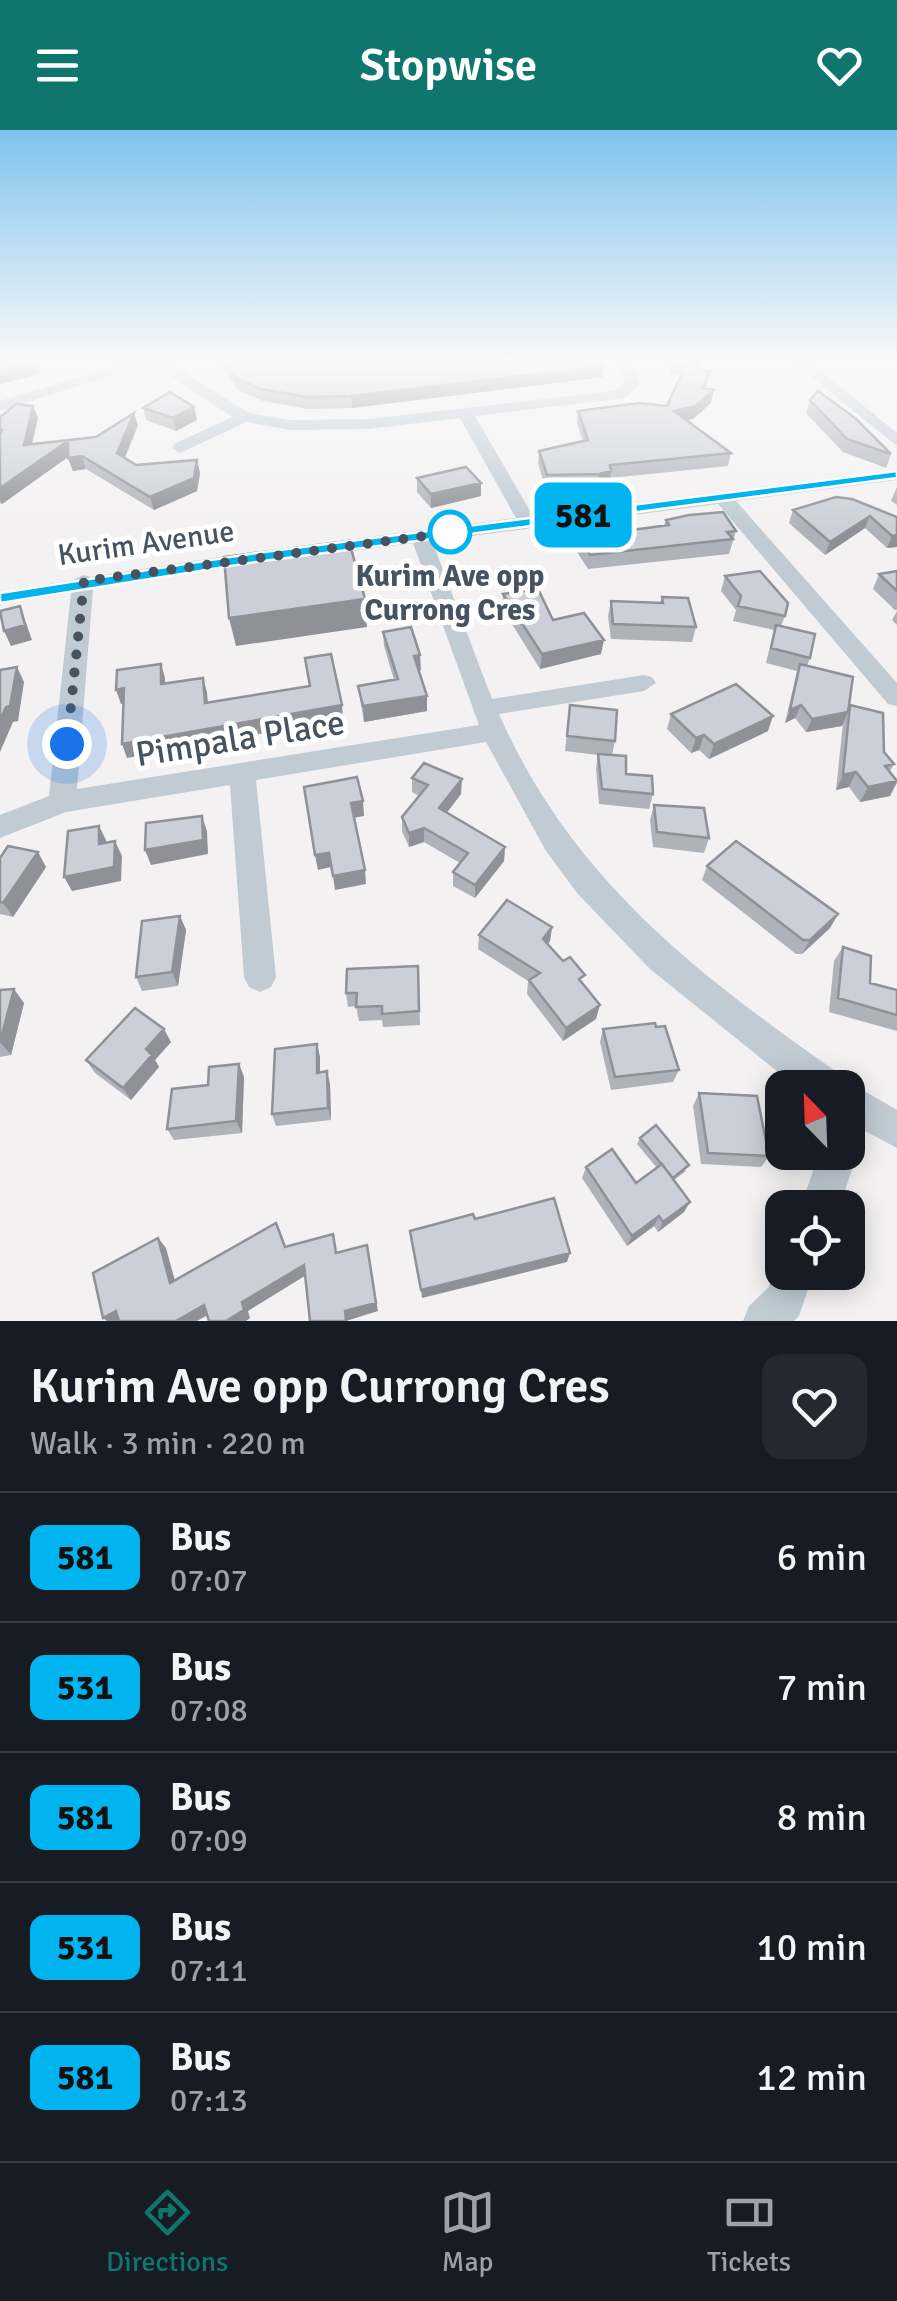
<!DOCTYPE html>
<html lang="en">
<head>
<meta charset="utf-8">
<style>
  :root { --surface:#171b24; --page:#242831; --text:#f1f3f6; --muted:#9ea1a6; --line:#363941; --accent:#0f766e }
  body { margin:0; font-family:Signika,sans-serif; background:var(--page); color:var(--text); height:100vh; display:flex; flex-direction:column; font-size:38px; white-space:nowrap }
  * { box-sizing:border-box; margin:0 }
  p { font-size:32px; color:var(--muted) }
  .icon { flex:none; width:55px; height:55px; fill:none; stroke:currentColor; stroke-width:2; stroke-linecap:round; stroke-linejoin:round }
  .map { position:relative; height:1191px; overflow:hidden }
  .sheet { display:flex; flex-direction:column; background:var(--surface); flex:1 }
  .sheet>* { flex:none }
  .badge { padding:0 20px; border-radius:15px; font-size:35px; line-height:65px }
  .needle { width:65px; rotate:337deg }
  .tools { position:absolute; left:765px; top:940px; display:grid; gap:20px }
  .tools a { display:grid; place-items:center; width:100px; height:100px; border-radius:20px; background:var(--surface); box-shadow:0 5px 25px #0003; font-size:50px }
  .you { position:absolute; width:50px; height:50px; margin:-25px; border:8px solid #fff; border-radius:50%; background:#1a73e8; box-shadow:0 0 0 15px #1a73e833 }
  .map>.badge { position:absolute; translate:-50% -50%; box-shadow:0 0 0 5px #fff }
  .round { display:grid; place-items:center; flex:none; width:105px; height:105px; border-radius:20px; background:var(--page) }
  .overview { display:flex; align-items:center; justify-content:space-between; height:170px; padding:0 30px }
  h1 { font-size:48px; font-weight:600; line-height:75px }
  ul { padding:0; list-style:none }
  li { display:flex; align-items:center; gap:30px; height:130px; padding:0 30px; border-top:2px solid var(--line) }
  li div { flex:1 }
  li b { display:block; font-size:38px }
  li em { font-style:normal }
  li .badge { min-width:110px; font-weight:700; text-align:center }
  header { display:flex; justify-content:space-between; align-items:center; height:130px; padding:0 30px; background:var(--accent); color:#fff; font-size:45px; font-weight:600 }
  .menu { display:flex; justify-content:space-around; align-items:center; height:140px; border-top:2px solid var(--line); background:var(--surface); font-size:28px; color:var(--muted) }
  .menu a { display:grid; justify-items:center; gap:5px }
  .menu .selected { color:var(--accent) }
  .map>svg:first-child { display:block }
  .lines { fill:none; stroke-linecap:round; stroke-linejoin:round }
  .minor { fill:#c0cbd4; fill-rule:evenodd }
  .wall { fill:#afb2b9 }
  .shaded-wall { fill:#8f9196 }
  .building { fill:#cccfd7; stroke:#8f9196; stroke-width:2.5 }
  .line { fill:#00b5ef; stroke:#fff; stroke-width:2.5 }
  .walk { stroke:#465360; stroke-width:10; stroke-dasharray:0 18 }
  .stop-dot { fill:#fff; stroke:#00b5ef; stroke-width:5 }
  .labels { text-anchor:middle; stroke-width:10; stroke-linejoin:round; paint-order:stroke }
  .far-street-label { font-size:30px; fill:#465360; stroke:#fff }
  .far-stop-label { font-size:30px; font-weight:bold; fill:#465360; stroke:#fff }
  .street-label { font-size:35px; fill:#465360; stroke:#fff }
</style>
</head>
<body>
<header><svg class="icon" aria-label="menu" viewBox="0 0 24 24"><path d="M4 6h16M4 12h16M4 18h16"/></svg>Stopwise<svg class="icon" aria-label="heart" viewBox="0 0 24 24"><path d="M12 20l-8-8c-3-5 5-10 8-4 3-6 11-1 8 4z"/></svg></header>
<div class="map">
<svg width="897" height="1191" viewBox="0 0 897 1191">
  <rect width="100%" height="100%" fill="#f3f1f1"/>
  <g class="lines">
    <path class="minor" d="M126,233H150L0,281V271Z
      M151,233H169L249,283L290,290L368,289L615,261L623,254L624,245L614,233H629L638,244L639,255L625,268L475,286L533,386L897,340V350L736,371L897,553V576L888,574L718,374L432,411L492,569L644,545L652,547L656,553L644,561L499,584C572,750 697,844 841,945L845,955L861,959L897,980V1018L848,992V958H798L650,839L577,763L546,721L486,612L256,650L276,847L271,857L260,862L249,857L244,847L230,655L66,682L0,708V685L49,666L71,463L0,474V462L73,450L83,445L91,447L257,421L267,427L257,433L93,459L77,659L479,595L413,413L316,426L306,420L316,414L516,388L460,288L368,299L290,300L246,292L180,323L172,318L174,314L232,287Z
      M794,233H811L897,303V316Z
      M848,1007L858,1022L839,1078H800L820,1022H848Z
      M782,1126V1142H814L799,1186L794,1191H743L749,1176L768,1158Z"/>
  </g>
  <path class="wall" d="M219,233H602L603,247L352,278L308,279L263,271L238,260Z
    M669,233H696L707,253L705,258L711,273L693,289L686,290L731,323L728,336L610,348V354L598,357L546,359L538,334L539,321L583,311L577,293L578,281L667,276L682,245L670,244Z
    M810,270L891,324L886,338L843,322L806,283Z
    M33,276L38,288L32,314L96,307L138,295L125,328L136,335L197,330L200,343L197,361L154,380L86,339L73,341L68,327L2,374L0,373V287Z
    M194,277L197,290L176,301L146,290L143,278Z
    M417,348L481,353V366L431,378L417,362Z
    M897,357V375L891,371Z
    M793,380L897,387V417L887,418L865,398L825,425L789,393Z
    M666,390L736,401L729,424L588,439L577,422L579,407L664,395Z
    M897,441V480H895L873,459L879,444Z
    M725,446L785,486L781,496L810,528L807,536L848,579L850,575L894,634L890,641L897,650V653L890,666L860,672L849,657L836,660L843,593L842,596L806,602L795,588L785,593L797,541L766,533L774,500L733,491L736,480L721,461Z
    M503,464L553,490L601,524L540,539L502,478Z
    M662,467L696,497L692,512L611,509L608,486L611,471L660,473Z
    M897,481V495L892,490Z
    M383,502L421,540H418L427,566V581L364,592L358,556L394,550L384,516Z
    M570,575L615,611L612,625L626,644L653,664L649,679L599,674L596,639L598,625L565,621Z
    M671,584L768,601L709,629L699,620L691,623L667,599Z
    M412,648L461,664L447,683L505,717L504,731L475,768L453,756V742L460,733L424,712L409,717L402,701V687L419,666L412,662Z
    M654,675L709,708L704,723L653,717L650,690Z
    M0,728L46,737L13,787L0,784Z
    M707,736L838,784L830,798L802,824H796L702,750Z
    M180,786L186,800L178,856L142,861L136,847Z
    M552,797L550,811L548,814L583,855L596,889L563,911L527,864L528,851L478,819L479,805Z
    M843,817L870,853L897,860V901L829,882L834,831Z
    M418,836L420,895L383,897L382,890L359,891L356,876L348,877L346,863Z
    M0,860L24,873L11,925L0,927Z
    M656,897L679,940L673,952L611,960L600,912L603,899Z
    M171,912L155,930L159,937L131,970L95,943L86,930Z
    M320,927V942L330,954L331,990L276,996L272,984Z
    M239,934L244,947L242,1003L174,1010L167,999L208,955Z
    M699,963L769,1026L761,1037L701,1034L693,976Z
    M640,1008L686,1041L674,1050L684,1082L658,1102L654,1096L627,1116L582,1048L586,1037L636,1053L657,1038L637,1014Z"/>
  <path class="shaded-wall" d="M32,233H37L40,244L0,254V241Z
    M604,236L603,247L352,278L351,266Z
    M714,260L711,273L693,289L672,294L674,281Z
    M33,276L38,288L28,328L24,315Z
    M194,277L197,290L176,301L173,288Z
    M134,283L138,295L121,336L117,323Z
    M68,311L72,324L2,374L0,369V358Z
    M82,326L86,339L73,341L68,328Z
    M197,330L200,343L197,361L154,380L150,367Z
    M611,341L610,354L598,357L599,344Z
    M481,353V366L431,378V364Z
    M870,386L865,398L825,425L830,412Z
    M897,405V417L887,418L892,406Z
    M365,469L367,497L236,516L229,488Z
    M20,476L32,510L11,516L4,501Z
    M604,510L601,524L540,539L542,524Z
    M420,525L421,540L414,541V526Z
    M161,534L165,548L166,568L161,554Z
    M17,537L24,552L18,591L13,592L0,622V590Z
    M203,548L207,562L209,587L205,573Z
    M124,558L129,572L121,574L116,560Z
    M427,566V581L364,592L363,576Z
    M342,575L343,589L127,628L122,614Z
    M801,575L795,588L785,593L790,580Z
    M848,582L842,596L806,602L812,589Z
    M773,586L768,601L709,629L714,614Z
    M704,605L699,620L691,623L696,608Z
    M856,642L849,657L836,660L843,645Z
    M462,649L461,664L439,692V678Z
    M897,651L890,666L860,672L868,657Z
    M363,671L364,686L353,688L351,673Z
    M202,686L207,701L208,724L151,735L145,720Z
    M99,696L106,710V729L99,714Z
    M424,698V712L409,717V703Z
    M115,711L122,726L121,751L72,761L64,747Z
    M505,717L504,731L475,768V755Z
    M38,722L46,737L13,787L3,773Z
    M329,723L331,737L318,740L315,725Z
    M365,740L366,754L335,760L333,746Z
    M838,784L830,798L802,824L810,810Z
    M180,786L186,800L178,856L172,842Z
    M552,797L550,811L541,823L543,809Z
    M14,859L24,873L11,925L0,912Z
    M600,875L596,889L563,911L566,898Z
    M164,899L171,912L155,930L159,937L131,970L123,958L146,919Z
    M317,914L320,927V955L317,943Z
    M239,934L244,947L242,1003L236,991Z
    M327,941L330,954L331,990L328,978Z
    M690,1072L684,1082L658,1102L663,1092Z
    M659,1086L654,1096L627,1116L632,1106Z
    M158,1108L166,1118L178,1162L170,1153Z
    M367,1115L378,1181L346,1191L345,1181Z
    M570,1123L567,1132L422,1168L421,1160Z
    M304,1135L308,1144L248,1181L250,1188L246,1191H226L242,1172Z
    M204,1175L211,1183L197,1191H176Z
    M116,1181L122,1191H107L103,1188Z"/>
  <path class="building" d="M0,233H32L0,241Z
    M225,233H602L604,236L351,266L307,267L261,259L236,248Z
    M687,233H696L699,239L710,241L703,258L714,260L696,276L674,281L731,323L610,335L611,341L599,344L547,345L539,321L588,310L578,281L639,273L667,276Z
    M818,261L855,288L891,324L847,309L810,270Z
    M170,262L194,277L173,288L143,278Z
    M16,274L33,276L24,315L96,307L134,283L117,323L136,335L197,330L194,348L150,367L82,326L68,328V311L0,358V305L2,300H0V287Z
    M466,337L481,353L431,364L417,348Z
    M836,367L852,369L897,387V405L892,406L870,386L830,412L793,380Z
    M723,382L736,401L727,402L733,409L590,425L579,407L669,395L666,390L689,385Z
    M349,411L365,469L229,488L224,427Z
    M760,441L788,473L785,486L738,476L741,466L725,446Z
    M897,441V461L879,444Z
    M538,459L553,490L584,483L604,510L542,524L503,464Z
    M662,467L688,468L696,497L613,494L611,471L663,473Z
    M20,476L25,495L4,501L0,481Z
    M776,495L815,504L810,528L771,518Z
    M411,497L420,525L414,526L427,566L363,576L358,556L398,549L383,502Z
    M331,524L342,575L122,614L124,558L116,560L117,540L161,534V554L203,548L205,573L310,556L305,528Z
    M800,534L853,547L848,582L812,589L801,575L790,580Z
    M17,537L10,576L6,577L0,590V540Z
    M736,554L773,586L714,614L704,605L696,608L671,584Z
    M570,575L617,580L615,611L567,606Z
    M850,575L883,583L884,622L894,634L885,636L897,651L868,657L856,642L843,645Z
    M598,624L626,626V644L652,646L653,664L602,659Z
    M424,633L462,649L439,678L505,717L475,755L453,742L468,723L424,698L409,703L402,687L428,655L412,648Z
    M357,647L363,671L351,673L365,740L333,746L329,723L315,725L304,657Z
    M654,675L704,678L709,708L657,702Z
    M202,686L203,710L145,720L146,693Z
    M99,696V714L115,711L114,737L64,747L68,701Z
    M736,711L838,784L810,810H803L707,736Z
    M8,716L38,722L3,773L0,772V728Z
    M507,770L552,797L543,809L563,831L570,827L585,845L579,849L600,875L566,898L529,850L540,843L479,805Z
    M180,786L172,842L136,847L142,791Z
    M843,817L871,826L870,853L897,860V885L838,868Z
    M418,836L419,881L382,884V876L356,877L357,863H346L347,839Z
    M14,859L0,912V860Z
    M135,878L164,899L146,919L152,925L123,958L86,930Z
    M655,893L656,897L665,896L679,940L615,947L603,899Z
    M317,914V943L327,941L328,978L272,984L275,919Z
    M239,934L236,991L167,999L172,959L208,955L209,937Z
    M699,963L757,966L769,1026L708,1023Z
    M656,995L689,1035L673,1048L640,1008Z
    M612,1019L636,1053L662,1034L690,1072L663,1092L659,1086L632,1106L586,1037Z
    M554,1068L570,1123L421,1160L410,1101L473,1084L475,1089Z
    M276,1093L285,1117L333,1104L336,1123L367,1115L376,1173L345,1181L346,1191H310L304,1135L242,1172L244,1180L226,1191H209L204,1175L176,1191H119L116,1181L103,1188L93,1143L158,1108L170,1153Z"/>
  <linearGradient id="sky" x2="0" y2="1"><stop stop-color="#80c3ed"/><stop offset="0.58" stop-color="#faf9f9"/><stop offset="1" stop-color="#faf9f9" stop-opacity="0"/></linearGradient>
  <rect width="897" height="400" fill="url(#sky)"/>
  <path class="line" d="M897,341V348L256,432L0,473V463L256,423Z"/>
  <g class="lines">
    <path class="walk" d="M67,614L84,451L456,402H450"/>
  </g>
  <circle class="stop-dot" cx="450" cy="402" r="20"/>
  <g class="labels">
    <g class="far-street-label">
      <text transform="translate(146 413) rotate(-8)" y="10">Kurim Avenue</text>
    </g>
    <g class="far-stop-label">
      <text x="450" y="456">Kurim Ave opp<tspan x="450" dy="34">Currong Cres</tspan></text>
    </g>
    <g class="street-label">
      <text transform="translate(240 608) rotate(-9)" y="12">Pimpala Place</text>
    </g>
  </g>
</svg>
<div class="tools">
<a><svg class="needle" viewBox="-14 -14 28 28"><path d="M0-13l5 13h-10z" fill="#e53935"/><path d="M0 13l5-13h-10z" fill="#9ea1a6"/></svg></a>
<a><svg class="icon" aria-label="locate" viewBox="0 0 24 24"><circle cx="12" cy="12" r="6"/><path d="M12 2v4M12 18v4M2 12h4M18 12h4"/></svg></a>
</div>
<div class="you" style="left:67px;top:614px"></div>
<b class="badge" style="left:583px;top:385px;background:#00b5ef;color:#111">581</b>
</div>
<section class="sheet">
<div class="overview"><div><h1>Kurim Ave opp Currong Cres</h1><p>Walk · 3 min · 220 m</p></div><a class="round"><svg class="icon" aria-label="heart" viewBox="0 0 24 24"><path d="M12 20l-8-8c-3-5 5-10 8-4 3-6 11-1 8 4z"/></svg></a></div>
<ul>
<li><span class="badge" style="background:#00b5ef;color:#111">581</span><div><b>Bus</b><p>07:07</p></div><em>6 min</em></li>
<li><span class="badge" style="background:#00b5ef;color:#111">531</span><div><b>Bus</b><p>07:08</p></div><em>7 min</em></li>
<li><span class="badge" style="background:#00b5ef;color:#111">581</span><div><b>Bus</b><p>07:09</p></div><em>8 min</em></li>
<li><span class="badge" style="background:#00b5ef;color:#111">531</span><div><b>Bus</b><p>07:11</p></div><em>10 min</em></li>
<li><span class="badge" style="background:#00b5ef;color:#111">581</span><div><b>Bus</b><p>07:13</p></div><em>12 min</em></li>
</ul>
</section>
<nav class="menu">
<a class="selected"><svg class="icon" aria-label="directions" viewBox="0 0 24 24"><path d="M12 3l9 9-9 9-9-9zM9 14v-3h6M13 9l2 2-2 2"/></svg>Directions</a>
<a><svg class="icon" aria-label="map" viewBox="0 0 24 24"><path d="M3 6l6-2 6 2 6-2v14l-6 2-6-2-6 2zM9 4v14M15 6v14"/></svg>Map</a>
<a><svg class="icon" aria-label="tickets" viewBox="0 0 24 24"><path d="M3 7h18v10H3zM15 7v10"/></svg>Tickets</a>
</nav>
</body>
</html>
